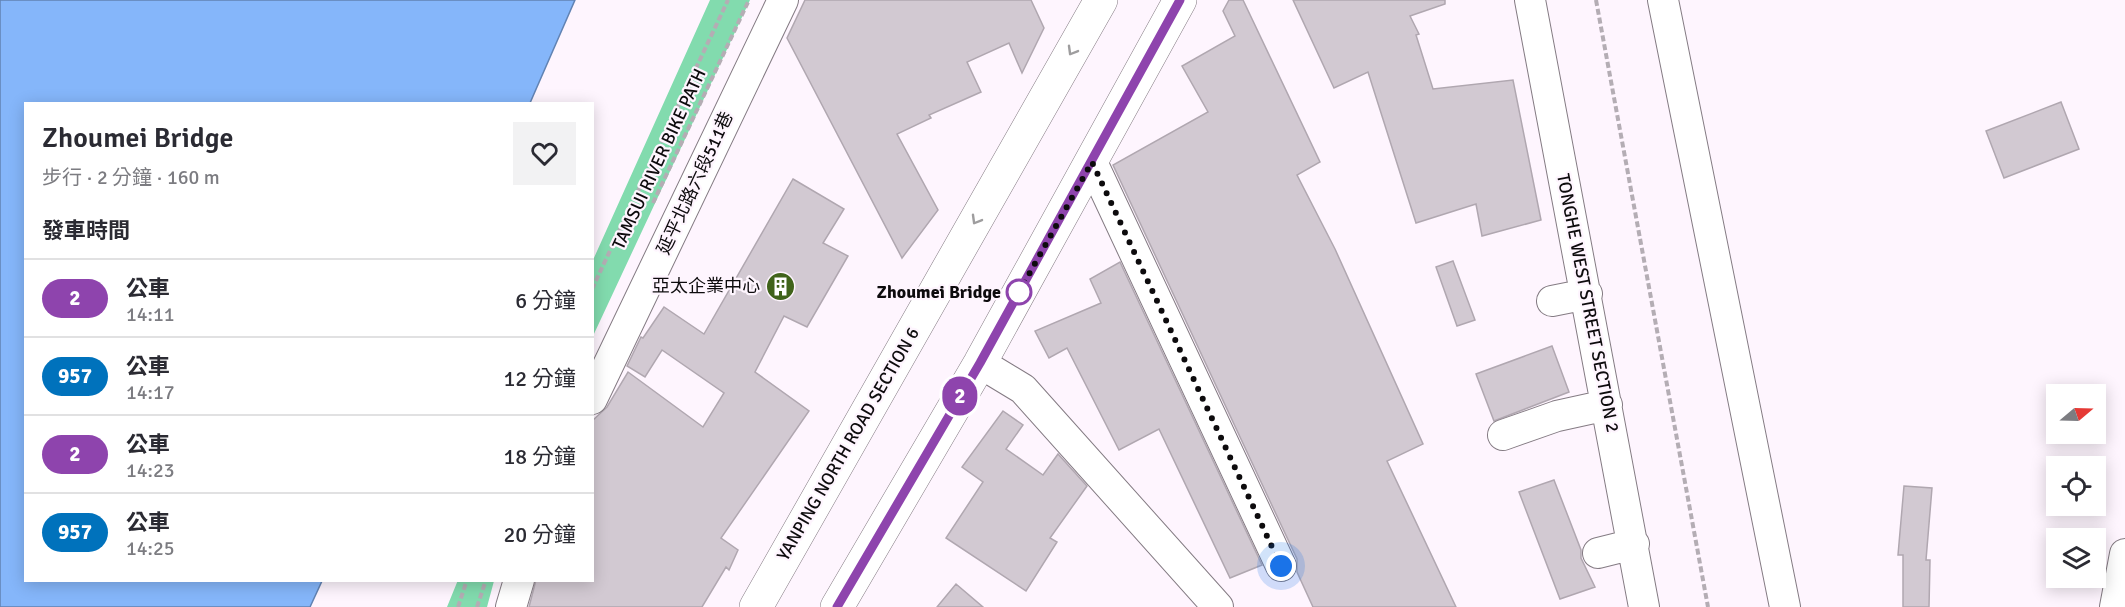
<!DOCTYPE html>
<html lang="zh-TW">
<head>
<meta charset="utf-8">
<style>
  :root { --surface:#fff; --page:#f2f2f3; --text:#2b2b33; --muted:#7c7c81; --line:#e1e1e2 }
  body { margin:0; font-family:Signika,"Noto Sans TC",sans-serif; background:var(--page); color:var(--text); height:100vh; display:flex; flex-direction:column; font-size:22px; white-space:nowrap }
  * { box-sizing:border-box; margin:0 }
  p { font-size:20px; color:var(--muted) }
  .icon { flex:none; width:33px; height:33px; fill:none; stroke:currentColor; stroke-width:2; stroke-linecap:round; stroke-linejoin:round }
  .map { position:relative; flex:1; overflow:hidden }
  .drawer { position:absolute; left:24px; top:102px; width:570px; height:480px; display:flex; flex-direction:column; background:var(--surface); border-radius:0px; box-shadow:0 3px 15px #0003 }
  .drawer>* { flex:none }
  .badge { padding:0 12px; border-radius:20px; font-size:21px; line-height:39px }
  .needle { width:39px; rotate:71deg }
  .controls { position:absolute; left:2046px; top:384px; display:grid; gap:12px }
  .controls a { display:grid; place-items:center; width:60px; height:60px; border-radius:0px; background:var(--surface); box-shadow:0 3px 15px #0003; font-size:30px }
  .you { position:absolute; width:30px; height:30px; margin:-15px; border:4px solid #fff; border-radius:50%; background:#1a73e8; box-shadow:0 0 0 9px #1a73e833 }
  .map>.badge { position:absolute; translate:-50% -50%; box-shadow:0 0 0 3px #fff }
  h2 { padding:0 18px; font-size:22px; line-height:54px }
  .round { display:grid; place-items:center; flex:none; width:63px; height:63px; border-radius:0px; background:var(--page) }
  .head { display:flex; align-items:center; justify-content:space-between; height:102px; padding:0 18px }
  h1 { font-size:28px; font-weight:600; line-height:45px }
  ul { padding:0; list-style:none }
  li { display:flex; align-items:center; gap:18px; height:78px; padding:0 18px; border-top:2px solid var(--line) }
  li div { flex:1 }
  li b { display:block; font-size:22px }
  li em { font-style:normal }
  li .badge { min-width:66px; font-weight:700; text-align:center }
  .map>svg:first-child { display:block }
  .green { fill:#82dbae }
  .water { fill:#85b6fa; stroke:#6183b3; stroke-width:1.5 }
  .building { fill:#d2c9d2; stroke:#b0a7b0; stroke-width:1.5 }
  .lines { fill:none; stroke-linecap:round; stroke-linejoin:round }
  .minor-casing { stroke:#847b83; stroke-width:32 }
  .major-casing { stroke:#847b83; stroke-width:34 }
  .path { stroke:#b4adb4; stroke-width:4; stroke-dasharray:6 3; stroke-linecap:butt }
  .minor { stroke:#fff; stroke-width:30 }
  .major { stroke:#fff; stroke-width:33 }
  .oneway { stroke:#9e9d9e }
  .line-casing { stroke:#fff; stroke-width:14 }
  .line { stroke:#8e44ad; stroke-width:9 }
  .walk { stroke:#0d0b0d; stroke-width:6; stroke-dasharray:0 10.8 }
  .stop-dot { fill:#fff; stroke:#8e44ad; stroke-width:3 }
  .labels { text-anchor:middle; stroke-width:4.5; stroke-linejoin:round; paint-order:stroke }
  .street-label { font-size:18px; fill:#0d0b0d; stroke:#fef5fe }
  .poi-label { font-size:18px; fill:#0d0b0d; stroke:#fef5fe; text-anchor:end }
  .stop-label { font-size:18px; font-weight:bold; fill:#0d0b0d; stroke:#fef5fe; text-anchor:end }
</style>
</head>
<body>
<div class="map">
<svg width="2125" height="607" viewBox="0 0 2125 607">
  <rect width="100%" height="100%" fill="#fef5fe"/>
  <path class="green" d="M710,0H750L593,336V260Z
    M458,580L494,581L487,607H447Z"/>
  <path class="water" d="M0,0H575L530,103L26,104V580L322,581L310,607H0Z"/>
  <path class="building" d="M805,0H1031L1044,28L1022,73L1009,43L967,62L981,92L929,115L931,118L897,134L938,210L902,258L787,38Z
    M1229,0H1243L1320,162L1297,175L1335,249L1423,444L1387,461L1456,607H1313L1297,572V559L1113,165L1208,112L1182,66L1235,36L1223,11Z
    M1293,0H1445V4L1410,16L1419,34L1416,35L1433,89L1513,80L1541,220L1482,236L1476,204L1416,223L1368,72L1334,88Z
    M2061,102L2079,149L2004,178L1986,131Z
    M793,179L844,209L823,243L848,256L807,327L784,316L755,372L809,411L721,538L738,550L729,570L726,567L702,607H529L536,580H592V421L607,407L628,372L703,427L724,393L662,350L645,377L627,366L641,337L643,338L664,307L704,334Z
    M1453,261L1475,320L1457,326L1436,267Z
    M1120,262L1262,565L1230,578L1159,429L1119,450L1067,348L1049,358L1035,331L1101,303L1090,279Z
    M1552,346L1569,392L1494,421L1476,374Z
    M1003,411L1023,425L1006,449L1043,475L1058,454L1087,486L1050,538L1057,542L1026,591L946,538L983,482L962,467Z
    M1554,480L1581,550V558L1595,587L1560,599L1519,492Z
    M1904,486L1932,488L1926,560H1930L1929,607H1903V555H1898Z
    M956,584L983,607H937Z"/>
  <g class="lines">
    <defs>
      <path id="minor" d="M1530,0L1644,607
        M1663,0L1785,607
        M1092,162L1281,566
        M1552,301L1587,294
        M980,363L1023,389L1218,607
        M592,399L783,0
        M1503,435L1557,416L1607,405
        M1598,553L1634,544
        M511,607L519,580
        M2115,607L2125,554"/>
      <path id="major" d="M756,607L1101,0
        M837,607L980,363L1180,0"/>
    </defs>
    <use href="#minor" class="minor-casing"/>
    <use href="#major" class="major-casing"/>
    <path class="path" d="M1596,0L1708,607
      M653,203L749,0
      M592,289L728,0
      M458,607L467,580
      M477,607L486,580"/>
    <use href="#minor" class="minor"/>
    <use href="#major" class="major"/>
  </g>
  <defs><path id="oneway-chevron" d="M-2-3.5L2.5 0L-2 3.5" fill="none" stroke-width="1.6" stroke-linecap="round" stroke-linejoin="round" transform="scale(1.5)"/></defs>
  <g class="oneway">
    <use href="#oneway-chevron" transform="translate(1072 51) rotate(120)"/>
    <use href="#oneway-chevron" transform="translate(976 220) rotate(120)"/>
  </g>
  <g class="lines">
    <defs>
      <path id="line" d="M837,607L980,363L1180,0"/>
    </defs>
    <use href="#line" class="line-casing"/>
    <use href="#line" class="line"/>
    <path class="walk" d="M1019,292L1092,162L1281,566"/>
  </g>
  <defs>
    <symbol id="building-disc" viewBox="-11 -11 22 22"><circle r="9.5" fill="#40631a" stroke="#fef5fe"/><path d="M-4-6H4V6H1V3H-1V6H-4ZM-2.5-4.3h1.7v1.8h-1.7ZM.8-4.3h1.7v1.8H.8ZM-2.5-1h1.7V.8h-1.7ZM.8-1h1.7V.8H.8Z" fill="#fff"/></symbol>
  </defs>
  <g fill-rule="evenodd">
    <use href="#building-disc" x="764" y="270" width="33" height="33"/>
  </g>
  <circle class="stop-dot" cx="1019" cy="292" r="12"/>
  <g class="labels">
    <g class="street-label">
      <text transform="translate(659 159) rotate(-65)" y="6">TAMSUI RIVER BIKE PATH</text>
      <text transform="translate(695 183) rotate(-65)" y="6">延平北路六段511巷</text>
      <text transform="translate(1588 303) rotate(79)" y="6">TONGHE WEST STREET SECTION 2</text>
      <text transform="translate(848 444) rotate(-60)" y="6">YANPING NORTH ROAD SECTION 6</text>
    </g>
    <g class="poi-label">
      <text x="760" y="292">亞太企業中心</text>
    </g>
    <g class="stop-label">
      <text x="1001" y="298">Zhoumei Bridge</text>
    </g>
  </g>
</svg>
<div class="controls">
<a><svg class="needle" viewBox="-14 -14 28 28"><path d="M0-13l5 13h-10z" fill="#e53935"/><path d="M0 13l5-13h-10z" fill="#7c7c81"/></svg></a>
<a><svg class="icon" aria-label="locate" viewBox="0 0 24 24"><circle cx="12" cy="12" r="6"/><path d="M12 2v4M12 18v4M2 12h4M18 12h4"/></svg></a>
<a><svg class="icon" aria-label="layers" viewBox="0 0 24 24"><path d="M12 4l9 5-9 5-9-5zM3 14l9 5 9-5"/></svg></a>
</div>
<div class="you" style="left:1281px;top:566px"></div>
<b class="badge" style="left:960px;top:396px;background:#8e44ad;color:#fff">2</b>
<section class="drawer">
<div class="head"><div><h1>Zhoumei Bridge</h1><p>步行 · 2 分鐘 · 160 m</p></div><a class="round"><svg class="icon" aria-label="heart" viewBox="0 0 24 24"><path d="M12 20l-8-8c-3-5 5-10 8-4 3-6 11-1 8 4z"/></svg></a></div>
<h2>發車時間</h2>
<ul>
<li><span class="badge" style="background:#8e44ad;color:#fff">2</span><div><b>公車</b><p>14:11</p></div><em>6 分鐘</em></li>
<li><span class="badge" style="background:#0072bc;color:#fff">957</span><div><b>公車</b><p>14:17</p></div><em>12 分鐘</em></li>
<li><span class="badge" style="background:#8e44ad;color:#fff">2</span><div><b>公車</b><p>14:23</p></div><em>18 分鐘</em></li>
<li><span class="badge" style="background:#0072bc;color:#fff">957</span><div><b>公車</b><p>14:25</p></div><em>20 分鐘</em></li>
</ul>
</section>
</div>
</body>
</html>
